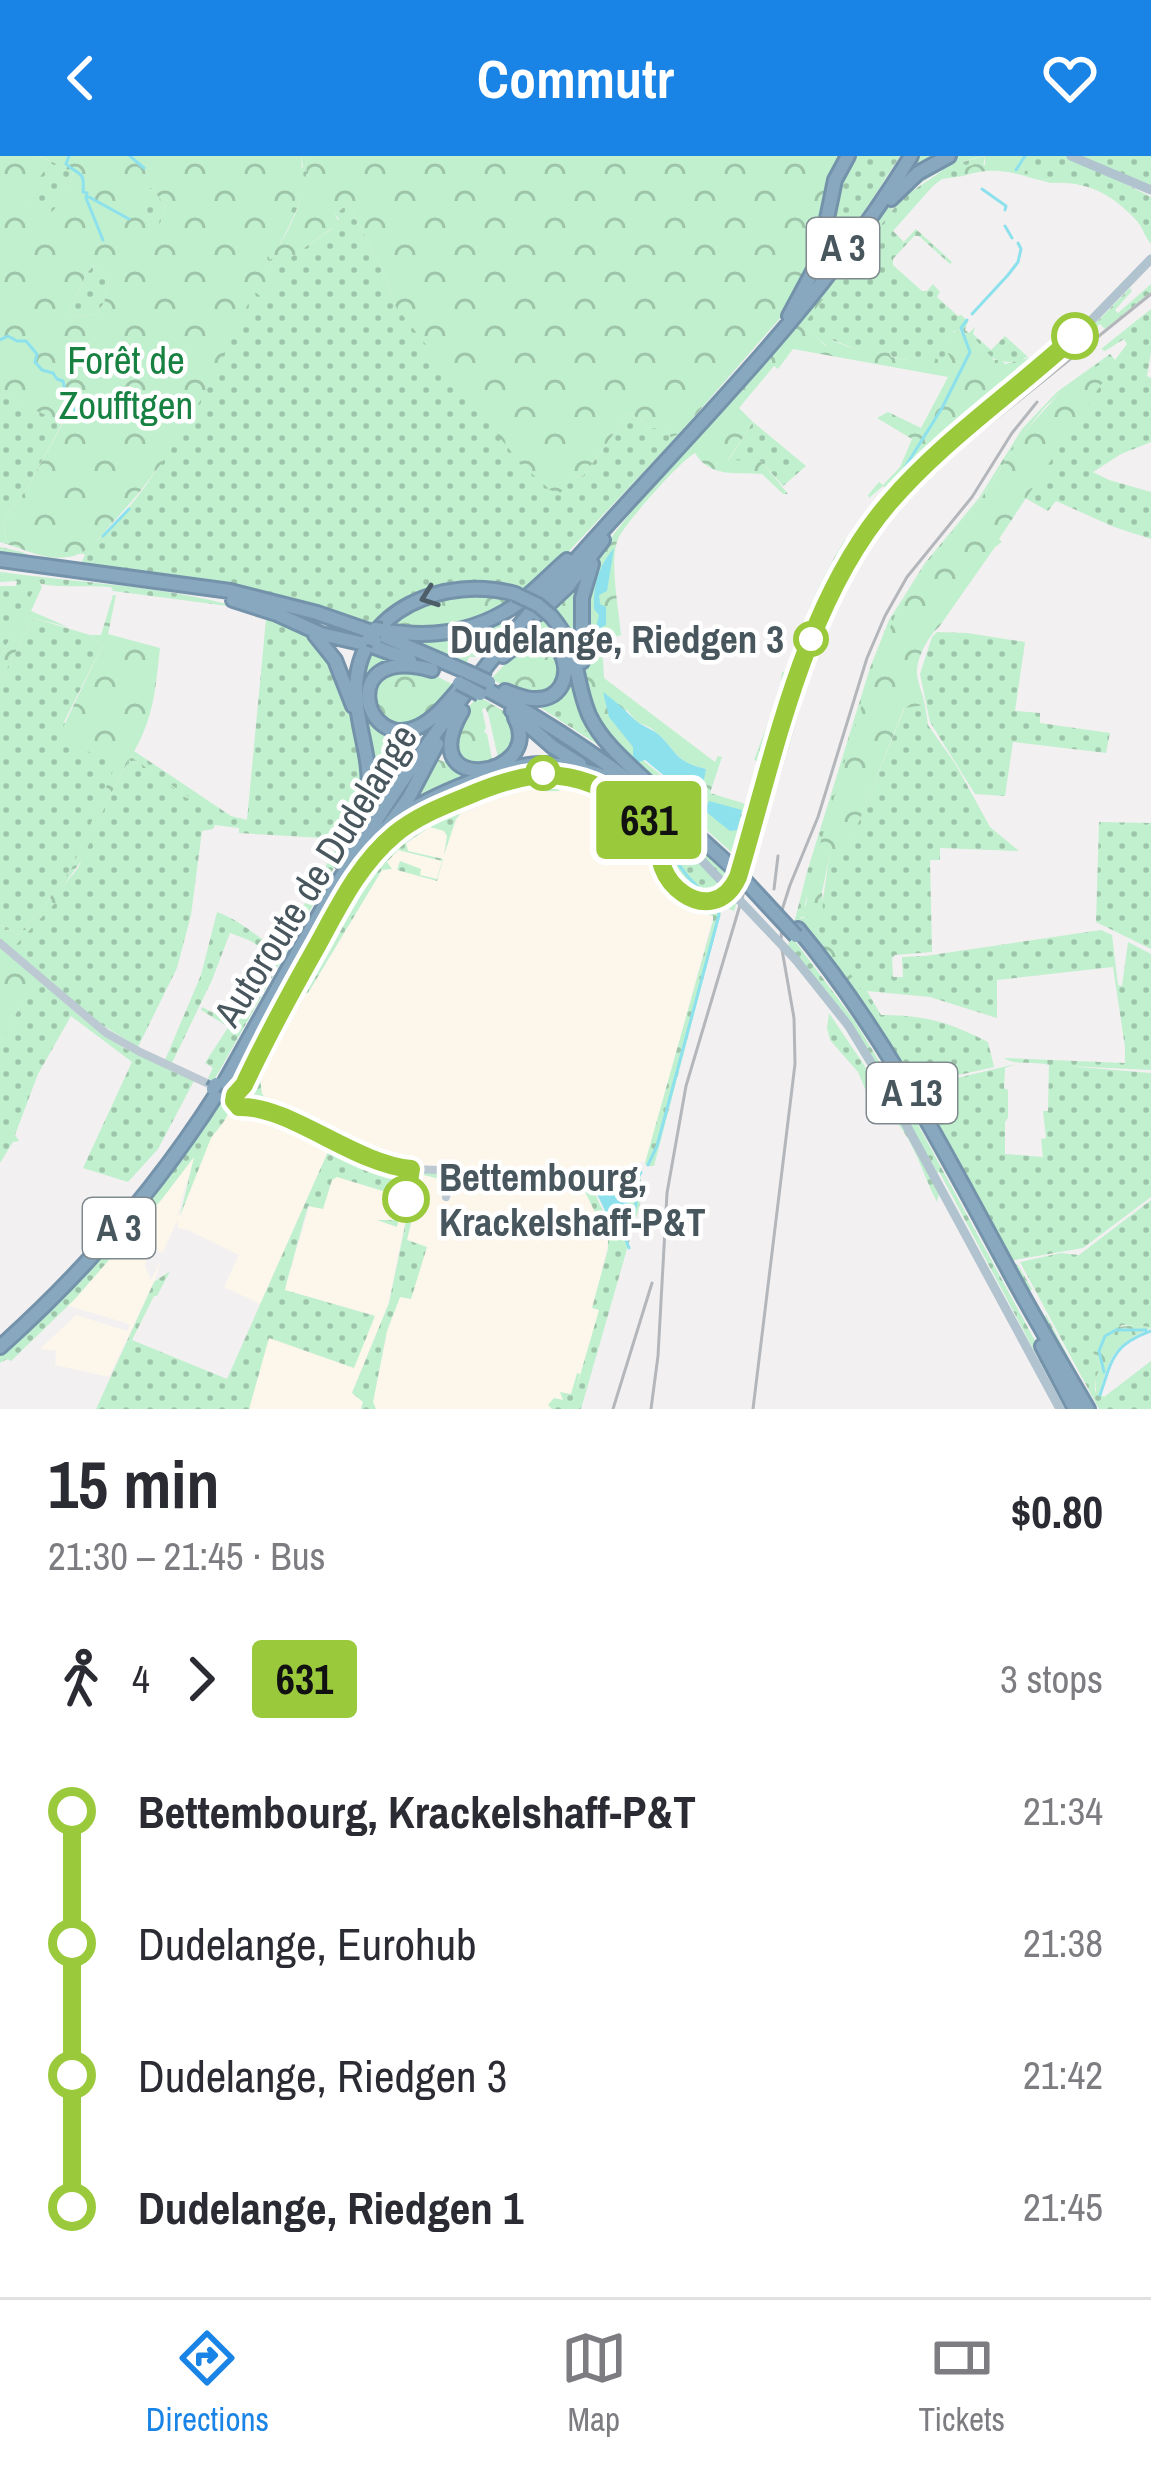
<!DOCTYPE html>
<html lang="en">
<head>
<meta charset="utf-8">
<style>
  :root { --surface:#fff; --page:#f7f7f7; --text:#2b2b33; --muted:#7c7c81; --line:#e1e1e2; --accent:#1984e5 }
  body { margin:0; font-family:"Archivo Narrow",sans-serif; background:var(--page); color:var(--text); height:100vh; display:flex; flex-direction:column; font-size:45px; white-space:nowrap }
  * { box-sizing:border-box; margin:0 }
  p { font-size:39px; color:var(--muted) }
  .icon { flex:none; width:66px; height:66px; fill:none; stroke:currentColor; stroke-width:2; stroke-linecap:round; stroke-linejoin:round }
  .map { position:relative; height:1253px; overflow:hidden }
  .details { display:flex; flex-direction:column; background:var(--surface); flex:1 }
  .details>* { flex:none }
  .badge { padding:0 24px; border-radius:9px; font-size:42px; line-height:78px }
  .map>.badge { position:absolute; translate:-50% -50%; box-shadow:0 0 0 6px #fff }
  .legs { display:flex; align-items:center; gap:18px; height:132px; padding:0 48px; font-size:39px }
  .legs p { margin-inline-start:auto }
  .summary { display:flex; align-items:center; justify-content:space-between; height:204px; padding:0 48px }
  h1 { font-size:66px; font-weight:700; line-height:90px }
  ul { padding:0 48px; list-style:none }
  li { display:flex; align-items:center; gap:42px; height:132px; font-size:45px }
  li i { display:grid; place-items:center; width:18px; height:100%; margin:0 15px; background:currentColor }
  li i::after { content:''; width:30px; height:30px; margin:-15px; border:9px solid; border-radius:50%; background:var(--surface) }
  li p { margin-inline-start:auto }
  li:first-child i { background:linear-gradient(#0000 50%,currentColor 0) }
  li:last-child i { background:linear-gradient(currentColor 50%,#0000 0) }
  header { display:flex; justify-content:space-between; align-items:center; height:156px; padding:0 48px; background:var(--accent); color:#fff; font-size:54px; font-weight:700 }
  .menu { display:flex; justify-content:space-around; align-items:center; height:168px; border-top:3px solid var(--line); background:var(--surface); font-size:33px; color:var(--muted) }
  .menu a { display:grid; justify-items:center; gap:6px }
  .menu .on { color:var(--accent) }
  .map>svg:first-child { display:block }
  .commercial { fill:#fcf6eb }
  .grass { fill:url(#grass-dots); fill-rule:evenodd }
  .forest { fill:url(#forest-crowns); fill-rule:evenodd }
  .water { fill:#8de1ed }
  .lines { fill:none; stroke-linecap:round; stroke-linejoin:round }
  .stream { stroke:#8de1ed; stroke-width:3 }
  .motorway-casing { stroke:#7493ab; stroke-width:18 }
  .secondary { stroke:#bcc9d2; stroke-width:8 }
  .primary { stroke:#b0c3cf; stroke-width:9 }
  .motorway { stroke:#88a8bf; stroke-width:12 }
  .rail { stroke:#b3b6bb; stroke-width:3 }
  .motorway-bridge-casing { stroke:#7493ab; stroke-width:18; stroke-linecap:butt }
  .primary-bridge { stroke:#b0c3cf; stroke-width:9 }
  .motorway-bridge { stroke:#88a8bf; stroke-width:12 }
  .oneway { stroke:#4e5e68 }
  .line-1-casing { stroke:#fff; stroke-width:27 }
  .line-1 { stroke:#9aca3c; stroke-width:18 }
  .stop-1-dot { fill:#fff; stroke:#9aca3c; stroke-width:6 }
  .labels { text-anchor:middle; stroke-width:9; stroke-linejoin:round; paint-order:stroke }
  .shield { fill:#fff; stroke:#7f898e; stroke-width:3 }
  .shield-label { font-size:36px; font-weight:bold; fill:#48565e }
  .park-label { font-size:39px; fill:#178142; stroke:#fff }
  .stop-label { font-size:39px; font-weight:bold; fill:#48565e; stroke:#fff; text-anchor:end }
  .street-label { font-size:39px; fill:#48565e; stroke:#fff }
</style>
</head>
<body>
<header><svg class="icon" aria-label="back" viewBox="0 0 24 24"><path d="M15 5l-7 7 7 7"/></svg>Commutr<svg class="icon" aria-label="heart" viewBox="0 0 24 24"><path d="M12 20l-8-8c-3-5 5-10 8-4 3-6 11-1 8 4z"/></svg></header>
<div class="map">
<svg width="1151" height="1253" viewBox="0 0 1151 1253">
  <defs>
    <pattern id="grass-dots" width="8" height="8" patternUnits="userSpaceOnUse" patternTransform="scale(3)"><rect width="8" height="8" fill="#c0f0ce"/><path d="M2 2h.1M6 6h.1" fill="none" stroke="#9ec5aa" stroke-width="1.8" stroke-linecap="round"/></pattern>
    <pattern id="forest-crowns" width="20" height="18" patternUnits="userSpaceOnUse" patternTransform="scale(3)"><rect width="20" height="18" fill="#c0f0ce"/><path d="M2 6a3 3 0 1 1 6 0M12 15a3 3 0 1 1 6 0" fill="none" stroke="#9ec5aa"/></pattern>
  </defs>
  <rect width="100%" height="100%" fill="#f3f0f1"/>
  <path class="commercial" d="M560,624L582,632L581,638L595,642L630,668L626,683L641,695L652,700L665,725L676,739L700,756L713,760L647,1005L640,1006V1013H580L576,1017L606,1077L608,1088L593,1152L602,1154L580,1239L562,1240L563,1244L552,1253H376L373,1246L387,1175L400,1141L426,1091L407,1084L422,1017L414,1022L388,1149L352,1236L363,1246L361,1253H249L268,1182L374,1159L284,1134L323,1007L260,1148L224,1131L239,1099L188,1074L178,1072L177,1065L163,1096L150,1094L145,1110L151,1124L162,1102L154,1126L109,1221L55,1209L56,1195L40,1193L76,1159L127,1175L130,1169L123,1166L68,1150L162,1043L196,998L184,1035L178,1059H180L211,981L232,953L239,958L254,954L257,946L382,1005L407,1004L391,1003L375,992L363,990L274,951L262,938L259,928L264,909L296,846L308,837L382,714L389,710L386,707L398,694L430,671L445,675L453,670L461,657L477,652L483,645L516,632H531L532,629L543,632L545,636L559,635Z"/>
  <path class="grass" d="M39,0L73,15C71,35 58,52 44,66L25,44L34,29L35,4Z
    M301,0H306C312,40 282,78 268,114H272L333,72L339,63L335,58L348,48L381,111L396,151L573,322L583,320L628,258L639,262L649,272H663L671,281L679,278L554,411L518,444L377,470L300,447L0,400V391L22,396L40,405L82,406L85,398H80C167,332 202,226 255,135L275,143L277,130L264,114V101L268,100L303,10Z
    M839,0H900L871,45L812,128L831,23Z
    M985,0L983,10L975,8L963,20L942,23L933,30L893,75L904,86L916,73L952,106L950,108L919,80H914L893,103V109L922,135H927L933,128L940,136L937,141L958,160L961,159L968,165L965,174L969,177L975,171L973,178L991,194L1005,180L1028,201L1024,202L1023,205C992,208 994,204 974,182L970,186L965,183L961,172L944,180L950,184L951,201L944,208L932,201V195L912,205L856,193L832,184L827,190L802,169L902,42L951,9Z
    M1026,0H1151V33L1118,24L1151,41V88C1144,80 1143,71 1136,64C1112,38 1087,25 1051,27V24L1042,23L1021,12Z
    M151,31L165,49L159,73L150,72L146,52L139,47Z
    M94,109L109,123L104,147L96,158L78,161L68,158L86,118Z
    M1151,128V136L1105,173L1100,168L1083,180L1130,132L1132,135L1115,154L1118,157Z
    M1151,153V196L1147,220L1151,222V286L1121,298L1093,316L1109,324L1151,336V383L1114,371L1056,345L1048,355L1025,342L1111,212V206L1059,238L1046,250L1025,275L981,343L926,408L900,448L807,739L805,748L809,762L800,761L882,870L879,861L814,770C825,748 825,722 830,698L846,697L905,551L925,549L928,569L956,609L990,671L1019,695L940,692V704H930L932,796L895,799L892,802L893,821H903L902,801L925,800L1101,774L1112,779L1118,829L1122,830L1128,786L1151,798V914L1066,910L1151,917V1041L1083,1092L1009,1105L929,960L800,769L795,785L854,864L916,965L1072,1253H1065L940,1017L937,1016L900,951L788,791L807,716L870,512L889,464L925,407L979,342L1022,273L1057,236L1110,198L1115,204L1127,188L1124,183L1105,195L1101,193ZM1113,811L1125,891V907L1004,902C1015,910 1035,905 1049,909L1048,955H1043L1046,982L1041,983L1043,1001L1005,998V966L1008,962V934L1004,932L1005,912L1016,908L940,926L934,929L936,935L933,937L928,926L994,911L988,886C949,866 925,859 881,859L867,835L930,841L997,862V824Z
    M1082,182L1071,192L1074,198C1020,241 959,283 911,333C840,408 815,491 786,587C768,643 751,699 734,755L729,753L746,709L819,474L852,406L879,366L909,331Z
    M0,238L63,266L26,334L3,365L7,388L0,386Z
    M753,266L806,310L783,330L761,305H728Z
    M845,383L850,390L849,397L832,427L771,602L763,607L754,604L780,534L782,516L786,515C801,468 819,426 845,383Z
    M0,416C88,428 179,430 264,459C277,464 295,467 307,475C330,490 348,537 354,563C366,607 369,637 352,680L213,926L208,922L213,912L205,907L242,850L237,849L227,870L201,854L202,851L225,863L235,842H240L265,794L249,784L230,777L212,824L173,905L171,907L165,904L201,819L217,756C240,764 258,782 279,794L341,683L239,677V672L215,669L213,673L202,675L191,759L177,812L138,891L99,867L12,793L78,712L108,643L129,604L170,629L131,601L134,595L231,660L247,664L266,463L228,450L113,435L111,431C88,429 63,432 41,428L39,425L0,502V430H16L17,425L0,426Z
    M33,462L90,479L102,490L64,566L117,607L72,712L43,751L18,779L0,769V526Z
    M937,476L967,477L1025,486L1015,555L1040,557V567L1110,577L1106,597L1013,586L1005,640L975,638L930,566L920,518L932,481Z
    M568,510C571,540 590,564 606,589L603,592L530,545Z
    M531,613C546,614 565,612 579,616C639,632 687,678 733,716L746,652L750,645L757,647C749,675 738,758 695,739C677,732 665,714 660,695C662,693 664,689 667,688C679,684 717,720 727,728C672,681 608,618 531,613Z
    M510,616L512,620L414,663L358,715L243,927L236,934L226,933L314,775L366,695L394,669L445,641Z
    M542,619L560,624L559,635H542V632L533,629L531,632H516L461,657L456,663L444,699L447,680L444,675L430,671L406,687L408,695L443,703L437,725L397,714L400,705L421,713L420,719L437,723L442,705L398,694L387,706L392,713L382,714L308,837L303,838L299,847H295L260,919L262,938L274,951L363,990C382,993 385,1002 408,1004V1008L382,1005L269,953C261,948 252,944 251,934C247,905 359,717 384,692C421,653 490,630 542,619Z
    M581,627L616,642L642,663V666L633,669L600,644L603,649L594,642L581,638Z
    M1099,666L1151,667V793L1096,766Z
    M732,740L727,752H722L654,1010H647L645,1007L713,765V760L700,756L690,748L710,750Z
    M35,821L82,862L124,892L194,925L158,993L128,1026L83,1012L132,906L71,860L38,918L15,979L19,985L13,986L0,1007V888Z
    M835,855L872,912L939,1038L937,1046C920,1015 909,961 872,949L858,916L830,884L827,872L829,857L868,915L896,963H899Z
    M223,937L233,947L225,964L211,982L180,1060L194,1001L162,1043L75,1143L11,1205L7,1203L0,1207V1200C43,1159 86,1119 125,1074C161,1031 191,983 223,937Z
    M281,966L368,1005L407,1017L408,1023L397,1071L377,1064H395L400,1044L396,1039L337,1021L332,1024L323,1053L308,1050L287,1125L285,1134L375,1160L354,1212L269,1182L249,1253H96L154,1126L170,1115L157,1140H154L132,1184L227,1223L331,989Z
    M580,1013H640L642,1041L581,1253H552L548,1249L554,1242L563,1244L560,1236L571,1238L577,1217L580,1218L575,1237L599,1154L592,1152L608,1093V1083L576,1017ZM589,1021L611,1022L619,1030L617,1079L599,1047Z
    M444,1016L448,1018L447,1025L424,1019L421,1024L407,1084L427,1091L411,1143L400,1141L387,1175L373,1246L376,1253H361L363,1246L352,1237L389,1147L415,1022L422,1017Z
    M1151,1044V1168L1150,1171L1122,1169L1092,1194L1101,1211L1096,1221L1095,1235L1104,1241L1151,1205V1253H1099L1020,1106L1061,1097L1079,1099Z
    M1010,1107L1018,1109L1032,1133L1029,1136L1043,1160L1046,1159L1096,1253Z"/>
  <path class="forest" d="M0,0H39L36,4L45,14L35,28L40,35L36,39L29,40L25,44L33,51L36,48L41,49L45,65C57,49 70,37 73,16L40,0H301C306,33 285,63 277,93C293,69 310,29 306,0H839L831,23L821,86L795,145L679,278L671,281L663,272H649L639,262L628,258L583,320L573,322L560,337L550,334L521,308L396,151L381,111L348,48L335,58L341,70L336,74L332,72L272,115L267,114L273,102L270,104L268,100L265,101L267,107L264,114L278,130L275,143L266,145L255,136C237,166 225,197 209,228C183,279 153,324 113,366C104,376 92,392 79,398C55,408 30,396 7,388L3,365L26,334L63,267L0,238ZM151,31L165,49L159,72L150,71L146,51L140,47ZM94,109L109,123L104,147L96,158L78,161L68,158L86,118Z
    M915,0H1026L1021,12L1042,23L1052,24L1051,27C1017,19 999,8 963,20L965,12L975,8L985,9V0C950,6 913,27 891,55L896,58L895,65L886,62L803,169L826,190L831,184C845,189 861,198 875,192L889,197L891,201L912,205L932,194L933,201L944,207L950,201L945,193L950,184L943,180L946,174L955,176L958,171L965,183L970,185L973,181L994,204H1001L1005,208L1036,200L1042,207L926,305L861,379L851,381L874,353L872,348L884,340L887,333L883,330L869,342L868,339L879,326L883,329L900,311L912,283L877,262L888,256L921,272L948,221L793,193L778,213L774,210L739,252L753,266L728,304L761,305L788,338H783L762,318C736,316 710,322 695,297C680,305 625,367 618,383C609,405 619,454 621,479L602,484L604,522L715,606L718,600L722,601L710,637L746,648L753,623H757L760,614C767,623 760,636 757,647L750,645L746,652L738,702L628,604L596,565L588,542L586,520L585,444L592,410L603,392L651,330L798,166L896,42L892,39ZM626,553L637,566L651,572L664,584L684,607L706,613L701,641L671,627L635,598Z
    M1104,205L1111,206L1112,212L999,383L1002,386L995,391L939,471C928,480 916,503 917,518C918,528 923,539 925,549L904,552L846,698H830L822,736L823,753L815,772L848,814L879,861L882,869L880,871L840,814H837L798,763L809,761L805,758L807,740L803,739L808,720L811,718L873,512L900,448L926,408L981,343L1025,275L1059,238Z
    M577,423L582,426L576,493L547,452Z
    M24,425H39L42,431L31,455L68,471L33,462L0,526V502L35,431L23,429Z
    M460,435L515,440C502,456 465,473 444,474C424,475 403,472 383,471L398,458Z
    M113,439H116L108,478L160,492C155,536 154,562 131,601L196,646L180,639L175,633L129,604L108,643L83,702L57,739V745L12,793L0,783V769L18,779L43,751L72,712L116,608L58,582L102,490L90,479H101Z
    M515,456L475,501H469L466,509L413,485L414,482Z
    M546,459L564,482L589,572L586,576L574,565L563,545C566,535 572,523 568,512C563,497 543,481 529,475Z
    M547,487L563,511L551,537L524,540L491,523L519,493Z
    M370,493L408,506L391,507L366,542L397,578L423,576L381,637L373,639L360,553L361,518Z
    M389,512L430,517L456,530C431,557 426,572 386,568C369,539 365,537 389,512Z
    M478,540L510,559L517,584L499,606L488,557L485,552L482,553L486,572L484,576L487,578L493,608L491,610L461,606L451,584L465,555Z
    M433,602L480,617L413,650L410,645Z
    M0,790L35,822L0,888Z
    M1151,1168V1172C1111,1190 1111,1200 1099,1238L1096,1236V1221L1101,1211L1092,1194C1105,1168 1123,1169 1149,1171Z"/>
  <path class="water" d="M614,392L607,435L599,439L600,448L606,451V469L595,475L599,459L594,453C593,429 598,411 614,392Z
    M603,536C614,544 624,553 634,563C641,570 651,572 659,579C680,599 674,605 706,613L701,641L704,645L701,650L645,604L636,607L633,604V591L609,561Z
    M709,645L742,654L737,674L730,675L705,655Z
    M608,1020L619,1030L628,1032L631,1039L619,1079L616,1078L589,1021Z"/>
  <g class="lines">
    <path class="stream" d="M69,0L66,8C79,20 85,14 83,36L87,37L86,42L103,84
      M130,0L144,12
      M1016,14L1025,0
      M982,33L1006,50L1005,54
      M89,41L129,63
      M1005,70L1012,82
      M972,158L1008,119L1018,106L1021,93L1018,87
      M0,184L8,180L17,185H26L37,198L35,206L42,214L53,217L57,223L63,225L67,244L78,259
      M103,380L129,353
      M754,645L820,443L852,386L892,332L942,252L970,196L961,172L967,164
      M616,646L636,663
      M667,693L688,721L707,740
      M648,1009L657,990L719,759L717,751
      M629,1092L626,1084L636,1048V1026L641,1016
      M1104,1216L1099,1195L1105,1180L1116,1174H1146
      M1100,1239C1112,1204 1112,1189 1151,1175"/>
    <defs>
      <path id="motorway" d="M891,43L918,17L949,0
        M789,160L818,106L835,24L848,0
        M0,404L230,435L317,457L372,476
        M233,444L277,458L321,478L365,488
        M538,458L568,430L603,384
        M551,460C581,495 573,521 589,559C604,591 636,614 661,639
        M382,474C434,484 484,475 525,442C540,430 553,416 567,404
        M315,479L335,504L353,550
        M386,481L467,516
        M372,490L410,504
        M503,500C567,444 589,547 533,543C524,543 514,538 505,535
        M582,506V442L592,408
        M432,514C336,487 363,597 418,571C437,562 452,541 466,525
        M484,532C577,581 658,642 734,713
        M462,555C411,643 547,622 515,562
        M512,555L553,591L580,608
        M598,618L649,646
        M389,669L408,643L437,588
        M366,692C376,681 387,669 400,661C430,640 503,609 539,608C562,607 582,613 603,620
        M342,707C353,684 366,663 368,637C372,602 356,569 356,535C356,452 447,419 515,438
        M798,773C883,875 943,993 1006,1109C1032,1158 1060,1205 1088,1253
        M222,931C265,855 307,777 353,702C404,617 464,535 528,459C658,304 805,174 911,0
        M1042,1190L1075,1253
        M0,1191C85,1115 157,1032 218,936"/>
    </defs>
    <use href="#motorway" class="motorway-casing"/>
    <path class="secondary" d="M0,787L106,877L140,896L224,935L239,951C279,949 341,994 381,1007C403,1015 425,1013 448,1014L451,1020L446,1041
      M234,943C237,938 241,934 245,929C256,912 262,889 272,871C289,839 307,807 325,775C346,737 366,700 401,674C428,654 461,643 492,630C551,606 605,623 651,666"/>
    <path class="primary" d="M1071,0L1151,34
      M726,730L690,692L667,679L659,669L647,666L638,672L637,681L640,689C646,692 651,694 656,698C662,706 664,716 670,724C691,752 722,755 738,721L814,472L834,428L857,389L907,327L1080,176L1151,103
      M796,804L848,869L883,926L1060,1253"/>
    <use href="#motorway" class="motorway"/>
    <path class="rail" d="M774,733L778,700
      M613,1253L652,1127
      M651,1253L658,1200L667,1037L686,930L806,528L833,452L873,384L919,328L961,291L1151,138
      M753,1253L795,908L794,862L781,788L782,754L790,729L818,661L867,502L885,460L907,421L972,341L1012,277L1037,246"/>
    <defs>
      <path id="motorway-bridge" d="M515,438L538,449L551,460
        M375,473L382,474
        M369,482L375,484
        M467,516L489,526
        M459,527L480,538
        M734,713L796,780
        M213,933L216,928"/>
    </defs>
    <use href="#motorway-bridge" class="motorway-bridge-casing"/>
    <path class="primary-bridge" d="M726,730L796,804"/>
    <use href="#motorway-bridge" class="motorway-bridge"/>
  </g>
  <defs><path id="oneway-chevron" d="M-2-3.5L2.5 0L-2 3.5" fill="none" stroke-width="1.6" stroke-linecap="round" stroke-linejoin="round" transform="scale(3)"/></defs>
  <use class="oneway" href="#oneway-chevron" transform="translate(429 441) rotate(160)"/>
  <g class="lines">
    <defs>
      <path id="line-1" d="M406,1043L411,1013C354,1008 289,949 239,951L234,945L235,939L244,929C266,882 291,836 317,790C339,750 359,708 395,678C419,658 449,648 477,636C517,620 550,612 592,628C611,636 659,662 664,680C643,722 712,778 738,721C775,597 804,446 889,347C943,284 1014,236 1075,180"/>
    </defs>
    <use href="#line-1" class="line-1-casing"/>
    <use href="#line-1" class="line-1"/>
  </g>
  <g class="stop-1-dot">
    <circle cx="1075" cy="180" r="21"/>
    <circle cx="811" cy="483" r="15"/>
    <circle cx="543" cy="617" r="15"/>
    <circle cx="406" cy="1043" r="21"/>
  </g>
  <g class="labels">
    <g class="shield">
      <rect x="807" y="62" width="72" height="60" rx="9"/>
      <rect x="867" y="907" width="90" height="60" rx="9"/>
      <rect x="83" y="1042" width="72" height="60" rx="9"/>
    </g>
    <g class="shield-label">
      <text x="843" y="105">A 3</text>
      <text x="912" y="950">A 13</text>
      <text x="119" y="1085">A 3</text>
    </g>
    <g class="park-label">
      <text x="126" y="218">Forêt de<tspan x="126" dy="45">Zoufftgen</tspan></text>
    </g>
    <g class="stop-label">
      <text x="784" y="497">Dudelange, Riedgen 3</text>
      <text x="439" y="1035" text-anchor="start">Bettembourg,<tspan x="439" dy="45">Krackelshaff-P&amp;T</tspan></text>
    </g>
    <g class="street-label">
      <text transform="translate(315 719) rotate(-58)" y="14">Autoroute de Dudelange</text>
    </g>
  </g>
</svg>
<b class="badge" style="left:649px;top:664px;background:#9aca3c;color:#111">631</b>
</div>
<section class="details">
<div class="summary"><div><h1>15 min</h1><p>21:30 – 21:45 · Bus</p></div><b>$0.80</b></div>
<div class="legs"><svg class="icon" aria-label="walk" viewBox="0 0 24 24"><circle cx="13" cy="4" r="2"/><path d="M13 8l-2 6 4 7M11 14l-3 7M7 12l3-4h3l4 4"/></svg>4<svg class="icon" aria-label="forward" viewBox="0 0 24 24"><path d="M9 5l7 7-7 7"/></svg><b class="badge" style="background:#9aca3c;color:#111">631</b><p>3 stops</p></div>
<ul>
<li><i style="color:#9aca3c"></i><b>Bettembourg, Krackelshaff-P&amp;T</b><p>21:34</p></li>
<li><i style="color:#9aca3c"></i><span>Dudelange, Eurohub</span><p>21:38</p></li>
<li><i style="color:#9aca3c"></i><span>Dudelange, Riedgen 3</span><p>21:42</p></li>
<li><i style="color:#9aca3c"></i><b>Dudelange, Riedgen 1</b><p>21:45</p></li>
</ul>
</section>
<nav class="menu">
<a class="on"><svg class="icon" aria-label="directions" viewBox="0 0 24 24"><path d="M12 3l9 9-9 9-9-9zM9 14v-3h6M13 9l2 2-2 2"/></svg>Directions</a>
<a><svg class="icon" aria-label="map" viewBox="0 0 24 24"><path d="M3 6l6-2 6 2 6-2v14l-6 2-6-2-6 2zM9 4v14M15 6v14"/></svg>Map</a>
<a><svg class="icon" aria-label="tickets" viewBox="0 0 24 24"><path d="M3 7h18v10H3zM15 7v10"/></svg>Tickets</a>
</nav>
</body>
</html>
